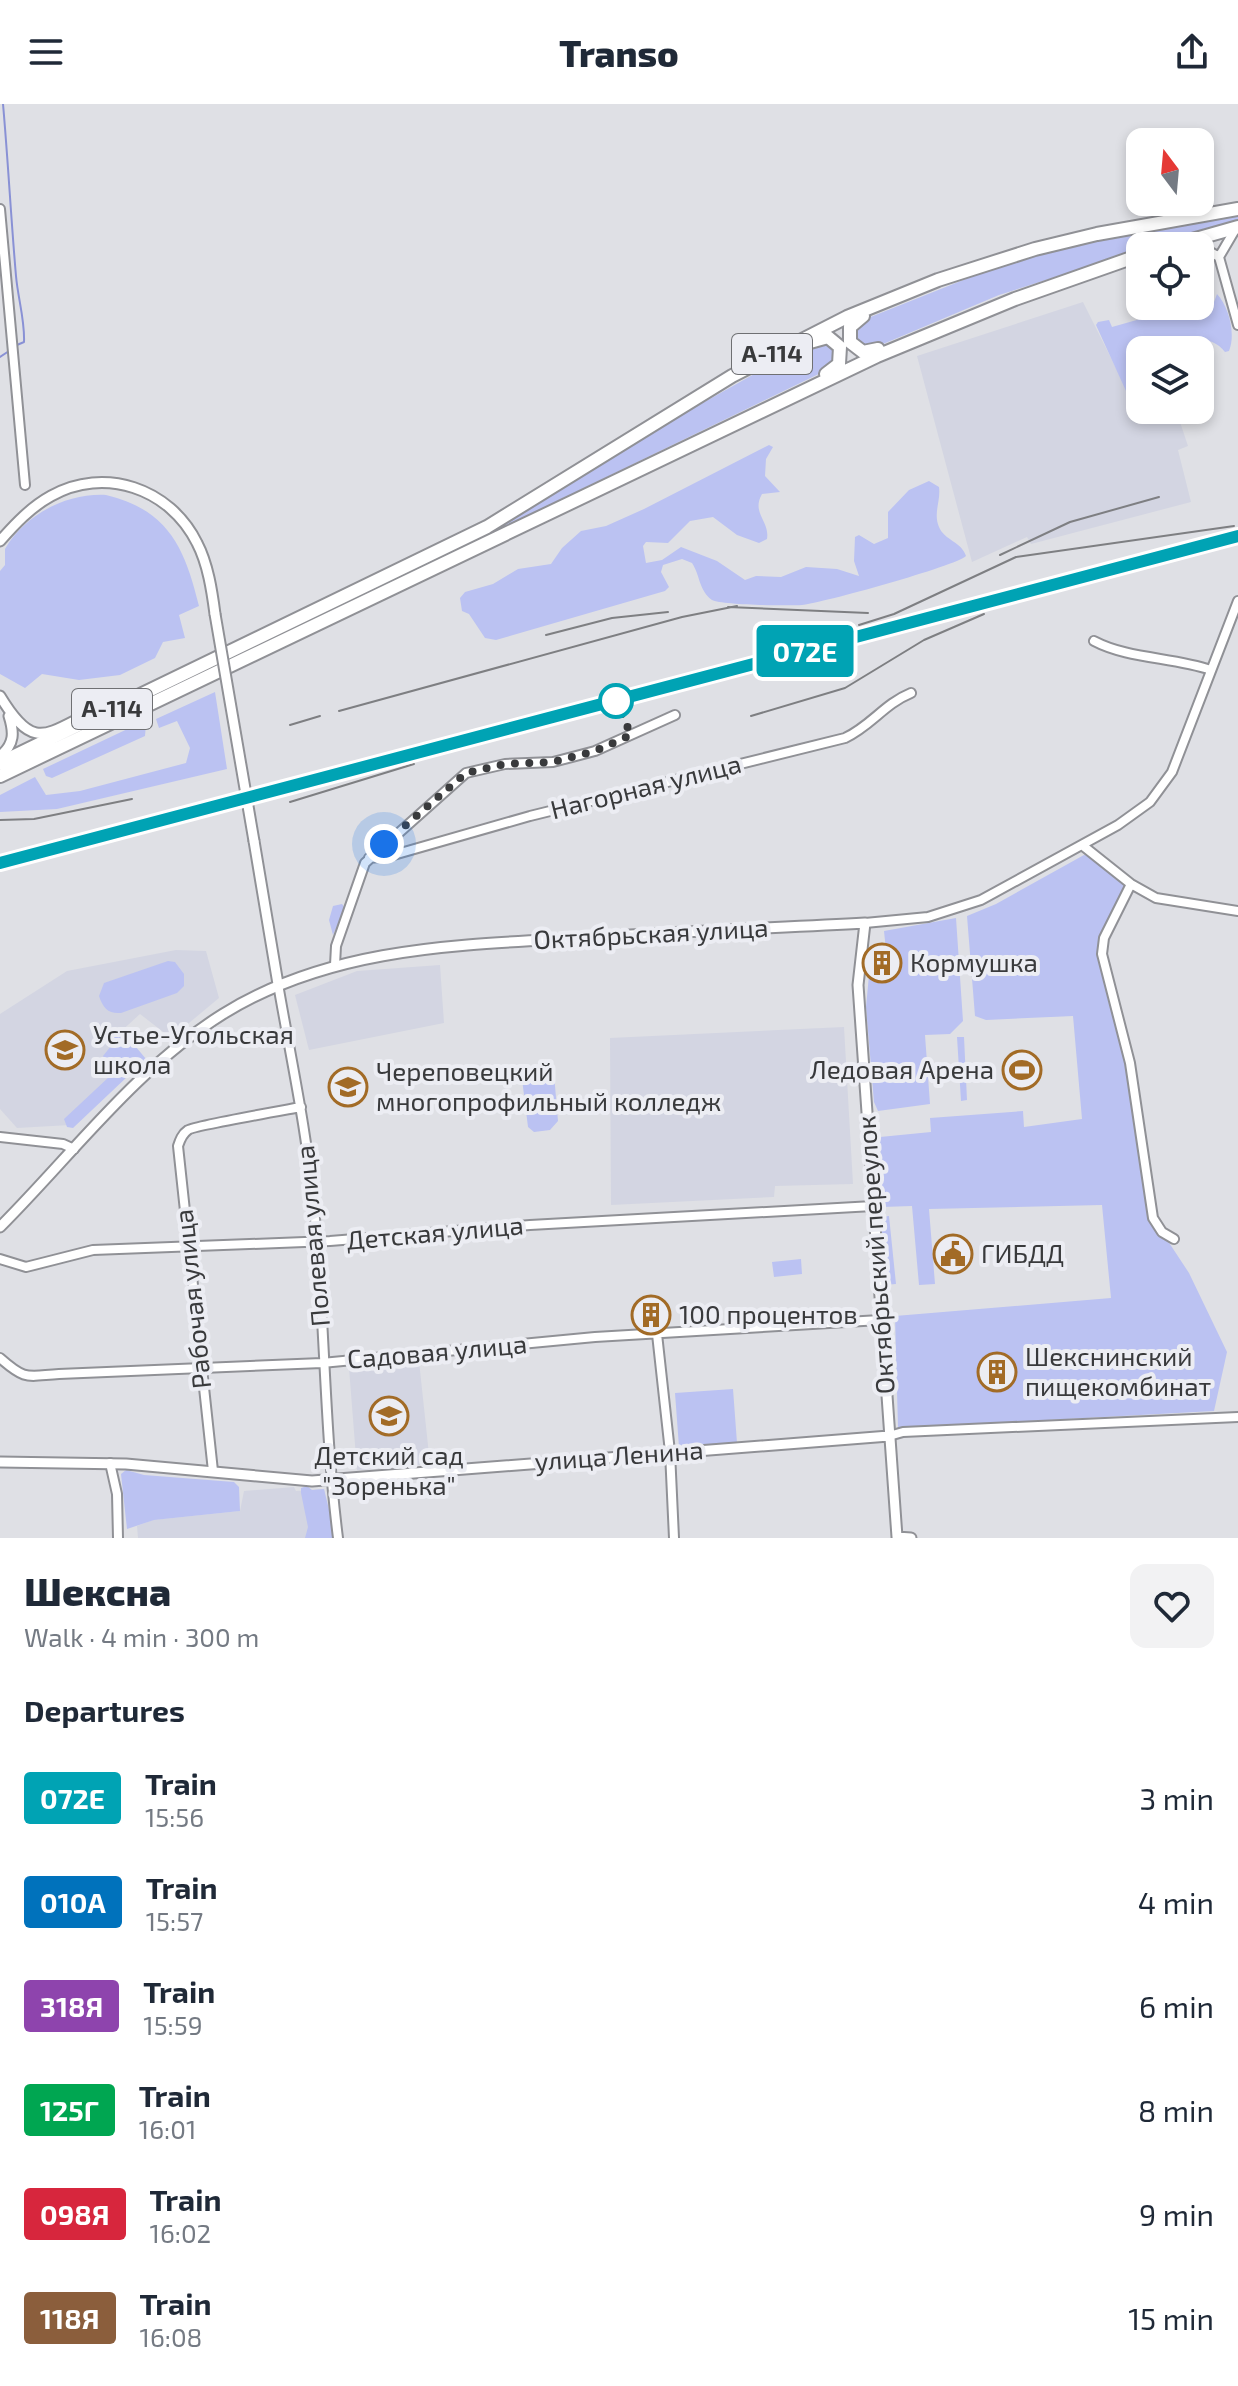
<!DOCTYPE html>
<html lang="en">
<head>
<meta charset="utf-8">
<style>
  :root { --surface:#fff; --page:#f2f2f3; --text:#1f2937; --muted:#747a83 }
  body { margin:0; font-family:"Exo 2",sans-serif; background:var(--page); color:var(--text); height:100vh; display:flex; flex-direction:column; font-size:30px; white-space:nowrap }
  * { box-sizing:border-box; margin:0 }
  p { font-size:26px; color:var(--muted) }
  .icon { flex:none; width:44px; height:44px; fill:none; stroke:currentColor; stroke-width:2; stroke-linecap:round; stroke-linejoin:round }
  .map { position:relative; height:1434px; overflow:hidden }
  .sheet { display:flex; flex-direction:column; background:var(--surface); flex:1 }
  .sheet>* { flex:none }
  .badge { padding:0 16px; border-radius:6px; font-size:28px; line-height:52px }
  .needle { width:52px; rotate:344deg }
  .buttons { position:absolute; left:1126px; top:24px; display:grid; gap:16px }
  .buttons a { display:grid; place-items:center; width:88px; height:88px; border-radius:16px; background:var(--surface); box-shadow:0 4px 12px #0003; font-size:40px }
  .you { position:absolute; width:40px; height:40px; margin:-20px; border:6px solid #fff; border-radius:50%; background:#1a73e8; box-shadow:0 0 0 12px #1a73e833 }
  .map>.badge { position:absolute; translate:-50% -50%; box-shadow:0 0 0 4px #fff }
  h2 { padding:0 24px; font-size:30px; line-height:72px }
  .round { display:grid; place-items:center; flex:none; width:84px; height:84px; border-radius:16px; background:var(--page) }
  .headline { display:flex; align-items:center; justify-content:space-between; height:136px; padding:0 24px }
  h1 { font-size:38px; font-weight:800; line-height:60px }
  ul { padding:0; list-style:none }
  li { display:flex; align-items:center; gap:24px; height:104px; padding:0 24px }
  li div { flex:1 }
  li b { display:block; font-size:30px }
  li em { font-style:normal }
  li .badge { min-width:88px; font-weight:700; text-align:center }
  header { display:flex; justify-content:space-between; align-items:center; height:104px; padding:0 24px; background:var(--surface); font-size:36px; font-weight:800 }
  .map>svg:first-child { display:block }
  .built { fill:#d3d5e2 }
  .green { fill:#bbc2f2 }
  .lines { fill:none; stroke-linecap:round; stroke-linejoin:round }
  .stream { stroke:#8991d5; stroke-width:2 }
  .minor-casing { stroke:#909196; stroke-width:12 }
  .tertiary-casing { stroke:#909196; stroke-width:13 }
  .trunk-casing { stroke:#909196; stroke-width:16 }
  .minor { stroke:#fff; stroke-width:8 }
  .tertiary { stroke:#fff; stroke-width:9 }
  .trunk { stroke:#fff; stroke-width:12 }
  .rail { stroke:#7e7f82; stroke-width:2 }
  .tertiary-bridge-casing { stroke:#909196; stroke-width:13; stroke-linecap:butt }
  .tertiary-bridge { stroke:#fff; stroke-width:9 }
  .line-casing { stroke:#fff; stroke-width:18 }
  .line { stroke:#00a3b4; stroke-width:12 }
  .walk { stroke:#393a3c; stroke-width:8; stroke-dasharray:0 14.4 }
  .stop-dot { fill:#fff; stroke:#00a3b4; stroke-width:4 }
  .labels { text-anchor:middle; stroke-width:8; stroke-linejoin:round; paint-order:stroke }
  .shield { fill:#ecedf3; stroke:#6f7073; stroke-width:2 }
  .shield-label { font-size:24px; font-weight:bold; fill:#393a3c }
  .street-label { font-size:26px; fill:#393a3c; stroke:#ecedf3 }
  .poi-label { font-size:26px; fill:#393a3c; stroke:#ecedf3; text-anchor:start }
</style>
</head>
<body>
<header><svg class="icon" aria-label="menu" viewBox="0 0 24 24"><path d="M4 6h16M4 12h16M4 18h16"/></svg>Transo<svg class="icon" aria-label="share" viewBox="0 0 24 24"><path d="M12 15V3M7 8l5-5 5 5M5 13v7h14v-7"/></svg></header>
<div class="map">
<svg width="1238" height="1434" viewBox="0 0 1238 1434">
  <rect width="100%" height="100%" fill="#dfe0e5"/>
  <path class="built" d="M1083,198L1127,286L1140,261V306H1176L1188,342L1178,346L1191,398L1031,440L1027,433L972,458L917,252Z
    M176,846L206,847L219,894L171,934L140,910L117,931L141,958L70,1021L17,1024L0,1005V910L67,867Z
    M440,861L444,919L309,946L295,891L357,867Z
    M844,923L853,1080L775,1082L774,1093L611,1101L610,934Z
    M419,1257L430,1360L357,1366L349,1264Z
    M294,1383L296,1387L324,1385L329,1434H138L137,1422L153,1416L240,1407L244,1387Z"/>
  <path class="green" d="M1238,110V118L1153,142H1140V146L999,191L876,243L856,240L854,224L868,214L1011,157L1102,135Z
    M1217,190C1229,203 1236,230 1229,247L1225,248C1204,221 1169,246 1140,246V261L1135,268L1136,281L1126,287L1096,221L1098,218L1109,216L1112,223L1172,206L1201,209L1214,198Z
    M827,236L839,251L829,265L411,468L528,405L644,332L770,261Z
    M769,341L773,343L766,355L765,372L780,388L762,390C751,409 770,417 767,435L759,439L737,431L713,413L690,417L668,439L646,438L643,442L646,459L662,456L681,443L717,457L745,476L756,472L781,473L806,463L837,465L859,472L854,457L855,433L859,431L874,440L888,434V408L909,386L929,377L939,383C941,397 933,409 939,423C945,437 961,437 966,452C956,462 822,499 802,501C788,502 721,501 712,496C699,487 700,471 692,459L682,455L663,461L661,468L669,483L665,487L496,536L485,534L469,510L462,507L460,494L465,488L493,480L518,465L551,460L562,444L581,427L606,422L644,405Z
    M106,391C169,406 185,445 199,502L179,511L185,534L163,538L155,554L120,571L79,576L42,570L25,584L0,570V467L5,461V445C25,410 67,389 106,391Z
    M215,588L227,665L57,705L0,708V691L35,673L46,691L80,687L186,659L190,644L177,617L159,624L156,615Z
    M138,620H146L145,632L52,674L46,672L43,665Z
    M1084,751L1090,752L1127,781L1102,831L1105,878L1128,969L1146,1076L1162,1128L1189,1169L1227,1248L1214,1307L898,1324L895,1212L1111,1194L1102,1101L929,1105L935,1180L919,1181L912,1102L882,1103L880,1033L931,1028L930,1014L1023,1007L1024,1023L1082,1015L1073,912L986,916L975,912L967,812L996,800Z
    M342,800L345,804L333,831L329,816L333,802Z
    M956,814L963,917L950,930L925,931L930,1000L878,1007L874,998L866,903L869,871L888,866L884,827Z
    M168,857L175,858L184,870V882L177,889L121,909C108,910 103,904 99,892L104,879Z
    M123,923L135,933L131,937L146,955L73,1024L67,1023L64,1015L110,972L112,966L103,952L111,942L113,931Z
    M957,933H964L967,996L961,997Z
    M530,964H548L554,970L558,1017L550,1026L534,1028L528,1023L522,975Z
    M889,1112L896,1180L884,1181L880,1113Z
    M801,1155L802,1170L774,1173L772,1158Z
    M733,1285L737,1339L679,1343L675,1289Z
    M126,1366L144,1371L234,1378L239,1383L240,1407L154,1416L127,1425L121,1370Z
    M307,1382L312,1386L324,1385L336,1434H305L308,1423L301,1389V1384Z"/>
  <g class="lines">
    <path class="stream" d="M3,0C8,56 11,115 16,172C18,195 25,216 24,238L17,241
      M0,253L9,247"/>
    <defs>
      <path id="minor" d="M0,105L25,381
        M1200,142L1219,153
        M1219,153L1238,221
        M1219,153L1236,124
        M1094,537C1128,555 1173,553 1211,566
        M1082,741L1131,780L1156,794L1238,807
        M369,754L390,752L530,712L845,634C871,622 884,600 911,589
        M1131,780L1104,834L1102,850L1130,959L1153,1114L1162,1128L1174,1135
        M865,819L928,813L981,796L1118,721L1150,698L1172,668L1238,497
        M335,861L336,842L365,759L466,669L505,660L553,658L595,647L675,611
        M278,880C291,955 307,1028 314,1104C325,1214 324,1324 338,1434
        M0,1033L63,1040L74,1045
        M0,1155L26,1163L93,1146L330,1137L530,1121L873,1102
        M657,1230L670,1348L674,1434
        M0,1254C26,1277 27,1272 59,1270L322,1259L595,1233L880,1216
        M889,1332L903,1328L1238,1313
        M110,1359L117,1390L118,1434
        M213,1367L178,1042C180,1036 182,1030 188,1026C193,1022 285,1006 301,1003"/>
      <path id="tertiary" d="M0,437C15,420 31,403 51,392C104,362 170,384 197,439C208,460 212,487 215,510
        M0,592C35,650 46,629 98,605
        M0,652C15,640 14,628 9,612
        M254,737L278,880
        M0,1123C72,1051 135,965 223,910C331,843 457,841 580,834C675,828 770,824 865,819L858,881L897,1433L911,1434
        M0,1358L126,1360L312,1377L889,1332"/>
      <path id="trunk" d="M1171,142L1238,123
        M863,212L850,223V238L863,248L878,245
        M810,238L828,233L840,243L839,260L826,270
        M0,659L487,423L732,272L847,213L938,176L1035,145L1097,130L1238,105
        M0,672L877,252L1015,195L1140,151"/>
    </defs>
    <use href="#minor" class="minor-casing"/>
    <use href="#tertiary" class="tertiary-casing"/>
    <use href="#trunk" class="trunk-casing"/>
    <use href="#minor" class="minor"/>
    <use href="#tertiary" class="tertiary"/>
    <use href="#trunk" class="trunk"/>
    <path class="rail" d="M1000,451L1070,418L1159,393
      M728,503L868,509
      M859,521L894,510L1016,453L1234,422
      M546,531L612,514L668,508
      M339,607L682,513L737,502
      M751,612L845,584L924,536L984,510
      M290,621L320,612
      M290,698L414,660
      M0,716L34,715L132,695
      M0,759L1238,432"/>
    <defs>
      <path id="tertiary-bridge" d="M215,510L254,737"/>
    </defs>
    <use href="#tertiary-bridge" class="tertiary-bridge-casing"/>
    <use href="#tertiary-bridge" class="tertiary-bridge"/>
  </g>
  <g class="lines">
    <defs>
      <path id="line" d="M0,759L1238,432"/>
    </defs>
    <use href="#line" class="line-casing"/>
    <use href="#line" class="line"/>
    <path class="walk" d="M384,740L466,669L505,660L553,658L595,647L631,631L616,597"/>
  </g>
  <defs>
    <symbol id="building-ring" viewBox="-11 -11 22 22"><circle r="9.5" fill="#ecedf3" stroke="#a26b26" stroke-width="1.5"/><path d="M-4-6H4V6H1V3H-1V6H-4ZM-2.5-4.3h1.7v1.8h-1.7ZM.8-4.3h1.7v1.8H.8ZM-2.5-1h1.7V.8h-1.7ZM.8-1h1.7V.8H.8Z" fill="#a26b26"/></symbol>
    <symbol id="school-ring" viewBox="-11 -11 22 22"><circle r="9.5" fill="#ecedf3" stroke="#a26b26" stroke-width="1.5"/><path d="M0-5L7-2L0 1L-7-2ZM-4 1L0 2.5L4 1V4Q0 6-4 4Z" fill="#a26b26"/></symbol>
    <symbol id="stadium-ring" viewBox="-11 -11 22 22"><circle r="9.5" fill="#ecedf3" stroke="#a26b26" stroke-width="1.5"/><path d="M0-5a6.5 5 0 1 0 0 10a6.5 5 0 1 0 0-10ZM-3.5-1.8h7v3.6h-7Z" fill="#a26b26"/></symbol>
    <symbol id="university-ring" viewBox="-11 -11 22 22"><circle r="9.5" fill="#ecedf3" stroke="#a26b26" stroke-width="1.5"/><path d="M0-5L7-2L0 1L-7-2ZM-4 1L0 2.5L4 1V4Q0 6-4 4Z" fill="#a26b26"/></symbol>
    <symbol id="civic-ring" viewBox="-11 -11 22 22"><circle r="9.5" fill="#ecedf3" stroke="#a26b26" stroke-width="1.5"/><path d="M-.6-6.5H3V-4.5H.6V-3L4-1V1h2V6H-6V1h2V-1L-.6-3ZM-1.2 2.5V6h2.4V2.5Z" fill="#a26b26"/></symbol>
  </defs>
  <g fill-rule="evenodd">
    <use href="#building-ring" x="860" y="837" width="44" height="44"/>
    <use href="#school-ring" x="43" y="924" width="44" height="44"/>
    <use href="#stadium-ring" x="1000" y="944" width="44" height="44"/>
    <use href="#university-ring" x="326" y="961" width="44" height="44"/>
    <use href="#civic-ring" x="931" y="1128" width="44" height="44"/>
    <use href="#building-ring" x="629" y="1189" width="44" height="44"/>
    <use href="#building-ring" x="975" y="1246" width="44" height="44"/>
    <use href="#school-ring" x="367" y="1290" width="44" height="44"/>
  </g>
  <circle class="stop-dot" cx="616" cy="597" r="16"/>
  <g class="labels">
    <g class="shield">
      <rect x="732" y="230" width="80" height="40" rx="6"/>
      <rect x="72" y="585" width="80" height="40" rx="6"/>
    </g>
    <g class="shield-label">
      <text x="772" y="258">А-114</text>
      <text x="112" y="613">А-114</text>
    </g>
    <g class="street-label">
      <text transform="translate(646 683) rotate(-14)" y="9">Нагорная улица</text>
      <text transform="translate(651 830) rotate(-3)" y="9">Октябрьская улица</text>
      <text transform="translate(435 1129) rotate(-5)" y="9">Детская улица</text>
      <text transform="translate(313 1132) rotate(-95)" y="9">Полевая улица</text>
      <text transform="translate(876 1151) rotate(-94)" y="9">Октябрьский переулок</text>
      <text transform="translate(193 1195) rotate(-96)" y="9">Рабочая улица</text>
      <text transform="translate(437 1248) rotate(-5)" y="9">Садовая улица</text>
      <text transform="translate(619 1352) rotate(-4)" y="9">улица Ленина</text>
    </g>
    <g class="poi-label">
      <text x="910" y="868">Кормушка</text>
      <text x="93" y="940">Устье-Угольская<tspan x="93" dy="30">школа</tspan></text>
      <text x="994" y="975" text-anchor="end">Ледовая Арена</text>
      <text x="376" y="977">Череповецкий<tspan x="376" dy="30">многопрофильный колледж</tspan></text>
      <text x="981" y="1159">ГИБДД</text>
      <text x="679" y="1220">100 процентов</text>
      <text x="1025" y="1262">Шекснинский<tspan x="1025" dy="30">пищекомбинат</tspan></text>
      <text x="389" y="1361" text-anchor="middle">Детский сад<tspan x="389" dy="30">"Зоренька"</tspan></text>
    </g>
  </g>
</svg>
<div class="buttons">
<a><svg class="needle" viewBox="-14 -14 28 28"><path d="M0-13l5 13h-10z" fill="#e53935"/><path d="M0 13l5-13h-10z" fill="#747a83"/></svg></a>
<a><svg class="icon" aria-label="locate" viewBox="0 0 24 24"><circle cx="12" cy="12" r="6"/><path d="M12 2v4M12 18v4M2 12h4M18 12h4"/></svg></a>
<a><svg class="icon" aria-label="layers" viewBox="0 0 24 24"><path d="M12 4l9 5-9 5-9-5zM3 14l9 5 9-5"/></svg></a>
</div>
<div class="you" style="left:384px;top:740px"></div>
<b class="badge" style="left:805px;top:547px;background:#00a3b4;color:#fff">072Е</b>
</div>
<section class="sheet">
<div class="headline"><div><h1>Шексна</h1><p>Walk · 4 min · 300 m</p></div><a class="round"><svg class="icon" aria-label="heart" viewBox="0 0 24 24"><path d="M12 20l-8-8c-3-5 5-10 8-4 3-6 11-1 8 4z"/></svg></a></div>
<h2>Departures</h2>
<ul>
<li><span class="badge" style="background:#00a3b4;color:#fff">072Е</span><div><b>Train</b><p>15:56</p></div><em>3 min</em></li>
<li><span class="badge" style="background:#0072bc;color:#fff">010А</span><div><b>Train</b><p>15:57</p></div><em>4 min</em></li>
<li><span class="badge" style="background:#8e44ad;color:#fff">318Я</span><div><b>Train</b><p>15:59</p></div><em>6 min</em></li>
<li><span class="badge" style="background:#00a651;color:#fff">125Г</span><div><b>Train</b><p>16:01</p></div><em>8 min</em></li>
<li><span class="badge" style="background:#d7263d;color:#fff">098Я</span><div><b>Train</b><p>16:02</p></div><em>9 min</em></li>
<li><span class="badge" style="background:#8b5e3c;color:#fff">118Я</span><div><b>Train</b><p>16:08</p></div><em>15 min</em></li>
</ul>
</section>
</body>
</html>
